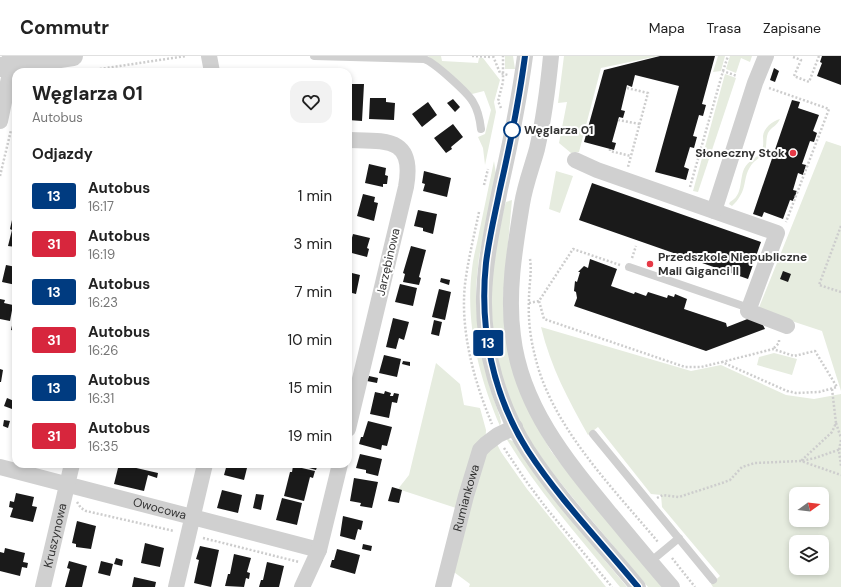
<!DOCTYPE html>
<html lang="pl">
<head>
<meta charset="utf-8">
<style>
  :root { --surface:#fff; --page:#f2f2f2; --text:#222; --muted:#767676; --line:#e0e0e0 }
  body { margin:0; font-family:"DM Sans",sans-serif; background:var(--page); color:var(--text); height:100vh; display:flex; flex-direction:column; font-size:15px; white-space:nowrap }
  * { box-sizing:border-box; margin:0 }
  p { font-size:13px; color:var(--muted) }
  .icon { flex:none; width:22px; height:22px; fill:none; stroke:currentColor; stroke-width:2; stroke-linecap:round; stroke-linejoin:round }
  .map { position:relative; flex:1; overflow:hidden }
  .side { position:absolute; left:12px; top:12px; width:340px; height:400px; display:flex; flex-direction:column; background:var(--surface); border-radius:12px; box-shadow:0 2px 6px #0003 }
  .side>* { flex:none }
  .badge { padding:0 8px; border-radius:3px; font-size:14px; line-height:26px }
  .needle { width:26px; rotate:75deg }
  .controls { position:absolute; left:789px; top:431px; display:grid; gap:8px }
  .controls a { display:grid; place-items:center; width:40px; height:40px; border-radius:8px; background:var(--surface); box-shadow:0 2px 6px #0003; font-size:20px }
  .map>.badge { position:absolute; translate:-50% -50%; box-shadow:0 0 0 2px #fff }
  h2 { padding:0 20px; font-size:15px; line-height:36px }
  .round { display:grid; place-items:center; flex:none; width:42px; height:42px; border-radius:12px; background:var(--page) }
  .headline { display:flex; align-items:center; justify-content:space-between; height:68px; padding:0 20px }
  h1 { font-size:19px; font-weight:800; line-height:30px }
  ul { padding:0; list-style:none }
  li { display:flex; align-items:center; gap:12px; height:48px; padding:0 20px }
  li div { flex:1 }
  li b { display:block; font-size:15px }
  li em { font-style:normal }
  li .badge { min-width:44px; font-weight:700; text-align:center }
  header { display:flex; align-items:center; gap:24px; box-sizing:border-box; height:56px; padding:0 20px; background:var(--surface); border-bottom:1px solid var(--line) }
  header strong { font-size:19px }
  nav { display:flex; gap:22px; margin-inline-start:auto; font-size:14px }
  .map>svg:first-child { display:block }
  .green { fill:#e6ecdf; fill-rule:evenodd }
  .building { fill:#1a1a1a }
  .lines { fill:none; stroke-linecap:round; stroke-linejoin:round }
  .path { stroke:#cdcdcd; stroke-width:2.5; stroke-dasharray:2 2; stroke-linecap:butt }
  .service { stroke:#d0d0d0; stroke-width:8 }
  .minor { stroke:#d0d0d0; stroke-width:16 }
  .tertiary { stroke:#d0d0d0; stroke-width:20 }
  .line-casing { stroke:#fff; stroke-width:9 }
  .line { stroke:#003b80; stroke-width:6 }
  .stop-dot { fill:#fff; stroke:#003b80; stroke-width:2 }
  .poi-dot { fill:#e63946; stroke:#fff; stroke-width:1.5 }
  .labels { text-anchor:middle; stroke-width:4; stroke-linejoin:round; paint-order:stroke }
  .stop-label { font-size:12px; font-weight:bold; fill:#333; stroke:#fff; text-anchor:start }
  .poi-label { font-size:12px; font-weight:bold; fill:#333; stroke:#fff; text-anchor:end }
  .street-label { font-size:12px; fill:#333; stroke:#fff }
</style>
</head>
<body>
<header>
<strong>Commutr</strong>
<nav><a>Mapa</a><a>Trasa</a><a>Zapisane</a></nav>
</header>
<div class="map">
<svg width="841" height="531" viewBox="0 0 841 531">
  <rect width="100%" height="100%" fill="#fff"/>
  <path class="green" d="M428,0H441L442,5L478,7L479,2H483L500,24L494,46L496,56L485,109L483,92L478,81L485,78L491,54L484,35L472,38Z
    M505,0H513L515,13H505Z
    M564,0H658L601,12L579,96L571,97L559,87L567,46L558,47Z
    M718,0H725L721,15L713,16Z
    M730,0H752L750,6L741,2L736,17L726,13Z
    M725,18L736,22L698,136L693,135Z
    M780,63C777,70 771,71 768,77C765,84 768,92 763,98C759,103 753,105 750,111C744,120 746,131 740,140C738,144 735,147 732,150L729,148L730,146C743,139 739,125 744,113C748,104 759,102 762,93C764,89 763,85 763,80C764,72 772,65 780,63Z
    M826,85L841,90V335L822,275L758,254Z
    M494,105L496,118L479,201L476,231L477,255L490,332L500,361L501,366L500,370C479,321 465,267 472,213C473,201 477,189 479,177C484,153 489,129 494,105Z
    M556,115L573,120L560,157L549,153Z
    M512,144L503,243L505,274L540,376L551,395L579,431L662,531H648C626,505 605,480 583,454C565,432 545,409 530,384C505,345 492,295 491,248C491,216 497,184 504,152L506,146Z
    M541,271L691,315L721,309L786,339L814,343L841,338V531H713L711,528L720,520L662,451L661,439L651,438L598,371L588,379C568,343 551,312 541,271ZM796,438H822V464H796ZM796,486H822V512H796Z
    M774,297L797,303L792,319L757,309L759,301Z
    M436,307L460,328L464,349L480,352L486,374L485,396L496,386L501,396L527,433L606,531H469L470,528L443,508L456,452L398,433L409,419Z
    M506,382L515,386L557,447L627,531H620C581,483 538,436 506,382Z"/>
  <path class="building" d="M660,0H715L702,48L706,49L703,60L699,59L693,80L697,81L694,92L690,91L684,111L689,113L686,124L655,116L679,30L635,19L632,31L627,29L621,54L625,55L623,62L619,61L612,86L616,87L614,94L584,86L604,14Z
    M822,0H841V29L817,20L822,7L820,6Z
    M774,12L779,15L775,26L770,24Z
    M348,28H364L362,65L348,64Z
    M370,42H386V46L395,47L394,64L369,63Z
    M453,43L460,51L455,56L447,47Z
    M792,44L800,46L798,52L819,59L813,75L817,77L814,86L810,85L802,108L806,109L803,119L798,117L793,134L797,135L793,145L790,144L783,163L764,156L762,161L753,158Z
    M428,46L437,59L422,71L412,58Z
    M453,68L463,81L451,91L452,93L446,97L434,82Z
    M369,108L386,112L385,119L388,120L387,128H383V131L365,127Z
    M424,115L451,122L447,141L423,135L425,128L422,127Z
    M592,127L761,186L748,223L579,164Z
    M363,138L375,141L374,146L378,147L374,165L357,160Z
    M418,154L437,158L433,178L423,175V172L414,170Z
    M12,164L16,165V191L8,190L12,174L10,173Z
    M353,178L370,182L367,192L369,193L367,201L348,196Z
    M411,190L426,194L419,221L421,222L419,229L403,226L405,218L403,217Z
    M590,203L617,213L611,230L634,238L635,236L646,240L648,236L667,242L668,239L674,241L675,238L687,243L684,253L726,267L727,271L750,262L762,267L765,273L706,295L574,250L577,242L576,236L574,235L575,225L577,226L580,216H578L584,210L588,212Z
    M6,209L16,211V229L2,226Z
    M783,215L791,218L788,226L780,223Z
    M348,216L360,219L356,238L348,236Z
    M441,222L450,224L449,229L440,226Z
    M400,228L417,232L413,250L395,246Z
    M439,233L451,236L445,264L432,261Z
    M0,243L5,244L4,247L13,249L10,265L0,263Z
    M393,262L409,266L404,284L399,282L396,293L386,291Z
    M434,264L442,266L439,280L431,278Z
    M13,265L16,266V275L11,274Z
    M384,299L401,303L397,321L379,317Z
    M403,305L410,306V310L402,308Z
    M0,313L3,314L1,326H0Z
    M369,320L378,322L377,327L367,325Z
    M385,335L391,337L390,340H393L394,337L399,338L397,347L392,346L389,362L370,358L375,336L384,338Z
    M7,342L14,345L12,353L4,350Z
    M4,364L10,365L8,372L3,370Z
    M368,365L392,371L387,390L382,389L381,394L359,388L361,381H363Z
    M360,398L382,403L378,420L366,417V414L356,412Z
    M119,408L158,417L157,422L148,419L144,435L114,428Z
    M227,408H248L244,424L224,419Z
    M295,408H318L316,414Z
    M293,410L315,415L313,422L310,421L304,445L284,440L290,416H292Z
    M354,422L378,426L372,452L360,450L361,447L350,445Z
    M392,431L402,434L399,447L388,445Z
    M222,434L242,439L238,457L217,452Z
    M16,437L34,441L32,450L37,451L33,466L10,461L13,452L9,451L10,445L14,446Z
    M256,438L264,439L261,454L253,452Z
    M282,442L302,447L297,469L276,464Z
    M343,460L363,465L361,474L358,473L355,484L340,480Z
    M77,465L96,470L91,493L76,491V488L72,487Z
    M145,487L164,492L160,511L141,507Z
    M363,488L372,490L371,495L362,493Z
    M200,490L219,494L211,531L194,527L199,504L196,503Z
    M5,492L25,497L23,506L28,507L27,512L22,511L20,520L0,515V496L4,497Z
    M337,493L360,499L355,518L330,511L332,504H334Z
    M234,498L251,502L247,516L250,517L249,523L246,522L244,531L225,530L228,518H230Z
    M116,502L123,504L122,510L114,508Z
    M69,505L87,510L82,531H65L70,513L67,512Z
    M101,505L113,508L110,520L98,517Z
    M267,506L284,510L279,531H259L261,524H263Z
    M134,521L156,526L155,531H132Z"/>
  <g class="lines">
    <path class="path" d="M472,0L492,1
      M493,0L500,17L508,19
      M793,1L801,4L794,20L809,26L819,0
      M723,15L728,0
      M80,16L186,0
      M627,32L648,37L628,111
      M769,32L829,53L786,166
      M501,52L498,45L503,26V0
      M618,64L640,68
      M610,93V95L631,100
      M0,120L11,74
      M484,129L488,113
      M690,131L723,15L737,20
      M479,156C474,180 468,204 465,228C460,275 474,325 492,368
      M841,170L819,229L841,236
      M632,202L636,190
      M530,203C532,215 529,230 529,242C528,262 530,281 535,300C551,370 613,432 658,486
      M620,209L573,193L539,245L544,263L685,311H701L722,306L787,335L796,337L819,336L837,331L815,295L794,300L773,293L722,306
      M529,247L539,245
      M774,292L779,287V282
      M832,333L836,367L832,376L801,405L815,402L841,393
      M836,367L841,382
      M841,384L839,394L841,410
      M504,392L526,425L547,453L612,531
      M657,442L663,439L679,441L722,427L730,424L742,411L755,407L801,405L841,419
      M77,446L81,452L86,455L174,475
      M203,482L299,506
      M672,502L695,531"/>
    <path class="service" d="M314,0L424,3C434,6 468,37 473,46C478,54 480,64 481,73
      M629,211L749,252
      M593,378L713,524
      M650,506L679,482"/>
    <g class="minor">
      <path d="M209,0L212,16"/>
      <path d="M525,0C519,45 510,89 500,133C493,169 485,204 484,241C483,294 499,350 528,395C560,444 601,486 638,531"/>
      <path d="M551,0C548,31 544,62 537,93C532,111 525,129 522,148C515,191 507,236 513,280C521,349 565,403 608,455C629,480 650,506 672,531"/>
      <path d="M0,65L10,17V0"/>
      <path d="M348,84C387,85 415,81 406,131L348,373"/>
      <path d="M575,104L597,114L777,177L748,255L787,270"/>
      <path d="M714,155L755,27L766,0"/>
      <path id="s1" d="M0,411L319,494"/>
      <path id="s2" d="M43,531L72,408"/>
      <path d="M176,531L205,408"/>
      <path d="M302,531L319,494L340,408"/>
      <path id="s3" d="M443,531L466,440L480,394L486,388L498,379L515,371"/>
    </g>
    <path class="tertiary" d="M0,11L73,0"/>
  </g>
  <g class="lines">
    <defs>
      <path id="line" d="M525,0C519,45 510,89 500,133C495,158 489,182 486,207C479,273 493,340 528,395C560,444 601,486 638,531"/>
    </defs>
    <use href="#line" class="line-casing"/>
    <use href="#line" class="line"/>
  </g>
  <circle class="stop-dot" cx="512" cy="74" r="8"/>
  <g class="poi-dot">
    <circle cx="793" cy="97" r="4"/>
    <circle cx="650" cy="208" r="4"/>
  </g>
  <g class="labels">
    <g class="stop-label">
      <text x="524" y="78">Węglarza 01</text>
    </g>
    <g class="poi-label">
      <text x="785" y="101">Słoneczny Stok</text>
      <text x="658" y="205" text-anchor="start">Przedszkole Niepubliczne<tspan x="658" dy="14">Mali Giganci II</tspan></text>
    </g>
    <g class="street-label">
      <text transform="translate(388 206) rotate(-77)" y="4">Jarzębinowa</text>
      <text dy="4" stroke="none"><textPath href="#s3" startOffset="92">Rumiankowa</textPath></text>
      <text dy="4" stroke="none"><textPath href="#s1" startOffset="165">Owocowa</textPath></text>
      <text dy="4" stroke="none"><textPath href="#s2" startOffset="53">Kruszynowa</textPath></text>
    </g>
  </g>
</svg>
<div class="controls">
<a><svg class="needle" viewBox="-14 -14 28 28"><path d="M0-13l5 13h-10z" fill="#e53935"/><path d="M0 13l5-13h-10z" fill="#767676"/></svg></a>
<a><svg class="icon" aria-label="layers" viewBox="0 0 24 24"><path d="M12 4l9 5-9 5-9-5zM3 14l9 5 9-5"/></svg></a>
</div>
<b class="badge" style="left:488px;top:287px;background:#003b80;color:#fff">13</b>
<section class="side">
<div class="headline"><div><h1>Węglarza 01</h1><p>Autobus</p></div><a class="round"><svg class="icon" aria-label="heart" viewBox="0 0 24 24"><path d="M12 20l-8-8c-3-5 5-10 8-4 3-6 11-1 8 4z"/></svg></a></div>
<h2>Odjazdy</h2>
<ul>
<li><span class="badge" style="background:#003b80;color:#fff">13</span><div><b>Autobus</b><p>16:17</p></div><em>1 min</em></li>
<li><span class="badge" style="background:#d7263d;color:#fff">31</span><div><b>Autobus</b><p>16:19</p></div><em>3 min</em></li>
<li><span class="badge" style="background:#003b80;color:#fff">13</span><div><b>Autobus</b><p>16:23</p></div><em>7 min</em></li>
<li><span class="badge" style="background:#d7263d;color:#fff">31</span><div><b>Autobus</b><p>16:26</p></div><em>10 min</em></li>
<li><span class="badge" style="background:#003b80;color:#fff">13</span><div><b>Autobus</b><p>16:31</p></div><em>15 min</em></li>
<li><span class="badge" style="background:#d7263d;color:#fff">31</span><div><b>Autobus</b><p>16:35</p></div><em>19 min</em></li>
</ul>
</section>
</div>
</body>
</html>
